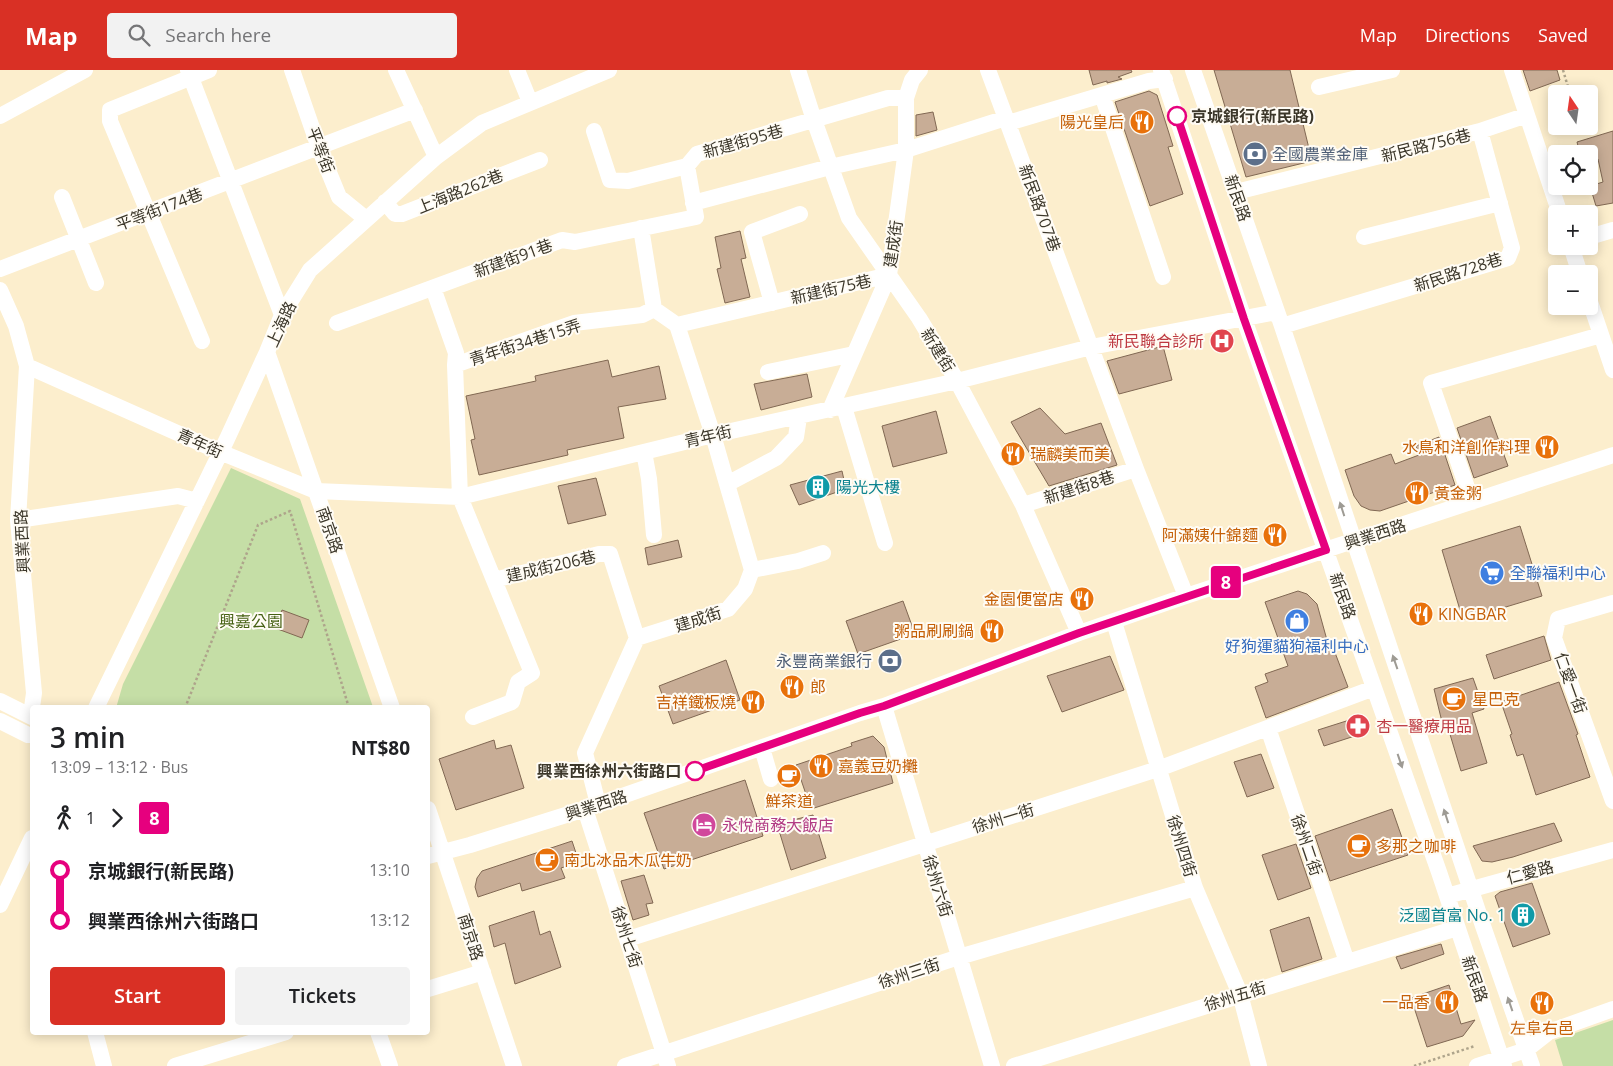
<!DOCTYPE html>
<html lang="en">
<head>
<meta charset="utf-8">
<style>
  :root { --surface:#fff; --page:#f2f2f2; --text:#202124; --muted:#757577; --accent:#d93025 }
  body { margin:0; font-family:"Open Sans","Noto Sans TC",sans-serif; background:var(--page); color:var(--text); height:100vh; display:flex; flex-direction:column; font-size:19px; white-space:nowrap }
  * { box-sizing:border-box; margin:0 }
  p { font-size:16px; color:var(--muted) }
  .icon { flex:none; width:28px; height:28px; fill:none; stroke:currentColor; stroke-width:2; stroke-linecap:round; stroke-linejoin:round }
  .map { position:relative; flex:1; overflow:hidden }
  .drawer { position:absolute; left:30px; top:635px; width:400px; height:330px; display:flex; flex-direction:column; background:var(--surface); border-radius:5px; box-shadow:0 2px 12px #0003 }
  .drawer>* { flex:none }
  .badge { padding:0 10px; border-radius:4px; font-size:18px; line-height:32px }
  .needle { width:32px; rotate:347deg }
  .fabs { position:absolute; left:1548px; top:15px; display:grid; gap:10px }
  .fabs a { display:grid; place-items:center; width:50px; height:50px; border-radius:5px; background:var(--surface); box-shadow:0 2px 12px #0003; font-size:25px }
  .map>.badge { position:absolute; translate:-50% -50%; box-shadow:0 0 0 2px #fff }
  .legs { display:flex; align-items:center; gap:8px; height:55px; padding:0 20px; font-size:16px }
  .legs p { margin-inline-start:auto }
  .overview { display:flex; align-items:center; justify-content:space-between; height:85px; padding:0 20px }
  h1 { font-size:28px; font-weight:600; line-height:38px }
  .action { display:flex; gap:10px; margin-top:auto; padding:10px 20px }
  .action a { flex:1; height:58px; border-radius:5px; background:var(--accent); color:#fff; font-size:20px; font-weight:600; line-height:58px; text-align:center }
  .action a+a { background:var(--page); color:var(--text) }
  ul { padding:0 20px; list-style:none }
  li { display:flex; align-items:center; gap:18px; height:50px; font-size:19px }
  li i { display:grid; place-items:center; width:8px; height:100%; margin:0 6px; background:currentColor }
  li i::after { content:''; width:12px; height:12px; margin:-6px; border:4px solid; border-radius:50%; background:var(--surface) }
  li p { margin-inline-start:auto }
  li:first-child i { background:linear-gradient(#0000 50%,currentColor 0) }
  li:last-child i { background:linear-gradient(currentColor 50%,#0000 0) }
  header { display:flex; align-items:center; gap:30px; box-sizing:border-box; height:70px; padding:0 25px; background:var(--accent); color:#fff }
  header strong { font-size:24px }
  nav { display:flex; gap:28px; margin-inline-start:auto; font-size:18px }
  .search { width:350px; height:45px; background:var(--page); display:flex; align-items:center; gap:12px; box-sizing:border-box; padding:0 18px; border-radius:5px; color:var(--muted); font-size:19px }
  .map>svg:first-child { display:block }
  .green { fill:#c5dea6 }
  .building { fill:#c8ad96; stroke:#816853 }
  .lines { fill:none; stroke-linecap:round; stroke-linejoin:round }
  .path { stroke:#aea48b; stroke-width:2.5; stroke-dasharray:2.5 2.5; stroke-linecap:butt }
  .minor { stroke:#fff; stroke-width:16 }
  .oneway { fill:#9e9b94 }
  .line-1-casing { stroke:#fff; stroke-width:11 }
  .line-1 { stroke:#e6007e; stroke-width:8 }
  .stop-1-dot { fill:#fff; stroke:#e6007e; stroke-width:2.5 }
  .labels { text-anchor:middle; stroke-width:4; stroke-linejoin:round; paint-order:stroke }
  .stop-label { font-size:16px; font-weight:bold; fill:#3c372a; stroke:#fffcf5; text-anchor:start }
  .food-label { font-size:16px; fill:#c56008; stroke:#fffcf5; text-anchor:start }
  .street-label { font-size:16px; fill:#3c372a; stroke:#fffcf5 }
  .service-label { font-size:16px; fill:#4e5e75; stroke:#fffcf5; text-anchor:start }
  .health-label { font-size:16px; fill:#be3a42; stroke:#fffcf5; text-anchor:end }
  .culture-label { font-size:16px; fill:#0d838f; stroke:#fffcf5; text-anchor:start }
  .shop-label { font-size:16px; fill:#366cbe; stroke:#fffcf5; text-anchor:start }
  .park-label { font-size:16px; fill:#466114; stroke:#fffcf5 }
  .hotel-label { font-size:16px; fill:#b23c85; stroke:#fffcf5; text-anchor:start }
</style>
</head>
<body>
<header>
<strong>Map</strong>
<div class="search"><svg class="icon" aria-label="search" viewBox="0 0 24 24"><circle cx="10" cy="10" r="6"/><path d="M15 15l6 6"/></svg>Search here</div>
<nav><a>Map</a><a>Directions</a><a>Saved</a></nav>
</header>
<div class="map">
<svg width="1613" height="996" viewBox="0 0 1613 996">
  <rect width="100%" height="100%" fill="#fceecd"/>
  <path class="green" d="M231,398L300,429L373,637L116,638L123,614Z
    M1613,950V996H1563L1555,970Z"/>
  <path class="building" d="M1089,0H1131L1132,2L1118,7L1122,9L1107,13V11L1093,15Z
    M1214,0H1290L1312,91L1246,107Z
    M1523,0H1557L1560,10L1530,21Z
    M1149,21L1157,25L1173,76L1168,77L1183,124L1150,136L1115,32Z
    M933,42L937,60L916,66V45Z
    M1613,61V133L1596,136L1590,116L1603,112L1598,89L1589,91V84H1580L1577,72Z
    M740,161L746,188L741,189L750,227L725,233L717,199L721,198L715,167Z
    M1163,276L1172,310L1119,324L1107,291Z
    M608,290L612,307L659,296L666,329L618,337L624,368L567,380L568,385L479,405L471,370L475,369L466,326L536,311L535,306Z
    M807,304L812,327L761,340L754,314Z
    M1040,338L1065,364L1101,353L1117,395L1049,416L1011,352Z
    M936,341L947,383L893,397L882,356Z
    M1490,346L1508,396L1474,408L1457,358Z
    M1439,367L1455,415L1380,441L1370,440L1361,436L1354,426L1345,400L1391,384L1395,394L1419,385L1416,376Z
    M842,401L846,419L799,435L790,415Z
    M596,408L606,445L568,454L558,416Z
    M1520,456L1542,526L1463,550L1442,480Z
    M678,470L682,487L648,495L645,478Z
    M1298,521L1307,524L1317,534L1330,581L1334,580L1348,617L1266,648L1255,617L1268,612L1265,604L1288,596L1265,532Z
    M903,531L915,564L858,584L846,551Z
    M282,540L309,550L302,568L275,558Z
    M1544,566L1551,590L1494,609L1486,585Z
    M1110,586L1124,620L1062,642L1047,606Z
    M726,590L740,630L673,654L659,616Z
    M1473,608L1484,639L1472,643L1487,693L1461,701L1446,651L1442,652L1434,619Z
    M1559,612L1578,664L1576,665L1590,707L1536,725L1523,684L1517,686L1510,665L1512,664L1501,632Z
    M1362,646L1367,662L1324,676L1318,660Z
    M873,666L884,677L893,713L811,739L796,695L852,676L851,673Z
    M494,670L496,679L511,675L524,718L456,740L439,689Z
    M1261,684L1274,718L1247,727L1234,692Z
    M745,710L763,766L664,799L644,743Z
    M1392,739L1408,785L1330,811L1315,766Z
    M813,745L826,788L791,800L777,754Z
    M1554,753L1562,771L1513,787L1492,792L1482,791L1473,776Z
    M572,771L579,792L561,798L565,808L522,821L520,813L478,827L475,817L477,808L482,801Z
    M1296,774L1311,818L1278,830L1262,785Z
    M644,805L653,833L646,834L649,845L633,850L621,811Z
    M1532,813L1550,864L1513,877L1495,826L1500,822Z
    M534,841L540,865L550,861L561,897L515,914L505,873L494,877L489,856Z
    M1309,847L1322,889L1282,902L1270,860Z
    M1441,874L1444,884L1401,899L1396,887Z
    M1449,915L1461,954L1475,950L1463,966L1427,977L1411,928Z"/>
  <g class="lines">
    <path class="path" d="M1563,0L1568,17
      M185,638L258,455L290,441L349,638
      M1414,996L1475,976"/>
    <path class="minor" d="M188,0L282,245
      M292,0L319,78L339,127L366,149
      M396,0L436,87
      M517,0L530,32
      M798,0L814,50L849,148L919,248L957,311L1023,435L1079,563
      M988,0L1136,399L1186,526
      M1161,0L1244,249L1439,802L1504,996
      M1193,0L1282,256L1483,856L1532,996
      M1512,0L1560,144
      M1319,17L1392,0
      M1102,25L1163,207
      M0,46L85,0
      M1008,53L1149,11L1165,9
      M594,61L610,110L628,111L687,96L697,84L888,28H906
      M1236,122L1480,61L1527,45
      M62,127L96,213
      M385,132L395,144H402L540,90
      M693,133L830,97L906,80L1006,48
      M641,158L654,239L677,255
      M1364,167L1500,133
      M1589,167L1613,160
      M1571,176L1580,204
      M0,199L415,40
      M433,218L456,283L455,295L460,427L532,603L518,612L512,632L473,647
      M0,220L16,256L27,296L220,382L316,421L460,427L713,365L957,311L1091,277L1277,242
      M1589,229L1613,300
      M772,233L752,162L800,144
      M337,253L562,170L575,172L696,147L687,96
      M677,255L889,205
      M677,255L713,365L727,414
      M1282,256L1508,188L1512,178L1480,61
      M202,271L110,51V40L209,0
      M267,282L392,638
      M455,295L574,253L642,245L654,239
      M27,296L18,450L34,623L31,645
      M768,302L854,284
      M844,337L885,473
      M830,340L889,205L906,80V28L912,10L920,0
      M644,382L649,409L654,465
      M1472,432L1431,313L1601,265
      M1023,435L1136,399
      M18,450L178,426L197,431
      M752,500L798,491L823,483
      M494,510L599,484H610L637,568
      M1613,533L1558,549L1554,568L1613,731
      M1114,552L1195,818L1240,924L1259,996
      M0,631L32,647
      M884,636L992,996
      M96,638L227,369L267,282L282,245L310,200L436,87L482,53L609,0
      M0,651L28,665H32
      M1268,658L1347,892
      M762,678L771,709
      M598,734L585,683L637,568L728,539L745,519L752,500L727,414L776,388L796,367L799,347
      M428,739L514,996
      M585,739L668,996
      M428,786L470,775L585,739L860,643L884,636L1079,563L1186,526L1613,385
      M1447,826L1613,780
      M0,835L32,768
      M628,869L1158,699L1374,618
      M428,919L483,902
      M95,962L104,996
      M378,962L390,996
      M175,996L286,962
      M625,996L959,887L1195,818
      M1014,996L1457,858
      M1477,996L1526,980L1549,962L1613,939"/>
  </g>
  <defs><path id="oneway-solid" d="M-6-.8H1V-3.2L6.5 0L1 3.2V.8H-6Z" transform="scale(1.25)"/></defs>
  <g class="oneway">
    <use href="#oneway-solid" transform="translate(1342 439) rotate(-108)"/>
    <use href="#oneway-solid" transform="translate(1395 592) rotate(-109)"/>
    <use href="#oneway-solid" transform="translate(1400 691) rotate(71)"/>
    <use href="#oneway-solid" transform="translate(1446 746) rotate(-108)"/>
    <use href="#oneway-solid" transform="translate(1510 934) rotate(-109)"/>
  </g>
  <g class="lines">
    <defs>
      <path id="line-1" d="M695,701L860,643L884,636L1079,563L1326,480L1244,249L1177,46"/>
    </defs>
    <use href="#line-1" class="line-1-casing"/>
    <use href="#line-1" class="line-1"/>
  </g>
  <defs>
    <symbol id="restaurant-disc" viewBox="-11 -11 22 22"><circle r="9.5" fill="#e8710a" stroke="#fffcf5"/><path d="M-5-6h1v4h1v-4h1v4h1v-4h1v5L-1.5 .5V6h-2V.5L-5-1ZM5-6V6H3V1.5H1.5Q1.5-4 5-6Z" fill="#fff"/></symbol>
    <symbol id="bank-disc" viewBox="-11 -11 22 22"><circle r="9.5" fill="#5c6f8a" stroke="#fffcf5"/><path d="M-6-4H6V4H-6ZM0-2.3a2.3 2.3 0 1 0 0 4.6a2.3 2.3 0 1 0 0-4.6Z" fill="#fff"/></symbol>
    <symbol id="hospital-disc" viewBox="-11 -11 22 22"><circle r="9.5" fill="#e0444e" stroke="#fffcf5"/><path d="M-5-5h3v3.5h4V-5h3V5h-3V1.5h-4V5h-3Z" fill="#fff"/></symbol>
    <symbol id="building-disc" viewBox="-11 -11 22 22"><circle r="9.5" fill="#0f9aa8" stroke="#fffcf5"/><path d="M-4-6H4V6H1V3H-1V6H-4ZM-2.5-4.3h1.7v1.8h-1.7ZM.8-4.3h1.7v1.8H.8ZM-2.5-1h1.7V.8h-1.7ZM.8-1h1.7V.8H.8Z" fill="#fff"/></symbol>
    <symbol id="supermarket-disc" viewBox="-11 -11 22 22"><circle r="9.5" fill="#3f7fe0" stroke="#fffcf5"/><path d="M-6-5.5h2.5l.6 2H6L4.5 2H-2.5L-4.4-4H-6ZM-1.5 3.2a1.3 1.3 0 1 0 .1 0ZM3 3.2a1.3 1.3 0 1 0 .1 0Z" fill="#fff"/></symbol>
    <symbol id="shop-disc" viewBox="-11 -11 22 22"><circle r="9.5" fill="#3f7fe0" stroke="#fffcf5"/><path d="M-5-2.5h2.3a2.7 3.5 0 0 1 5.4 0H5L5.5 6h-11ZM-1.5-2.5h3a1.5 2.3 0 0 0-3 0Z" fill="#fff"/></symbol>
    <symbol id="cafe-disc" viewBox="-11 -11 22 22"><circle r="9.5" fill="#e8710a" stroke="#fffcf5"/><path d="M-5.5-4.5H6V0H3Q3 3.5 0 3.5H-2.5Q-5.5 3.5-5.5 0ZM3-3.2v2h1.7v-2ZM-6 4.5H4V6H-6Z" fill="#fff"/></symbol>
    <symbol id="pharmacy-disc" viewBox="-11 -11 22 22"><circle r="9.5" fill="#e0444e" stroke="#fffcf5"/><path d="M-2-6h4v4h4v4h-4v4h-4v-4h-4v-4h4Z" fill="#fff"/></symbol>
    <symbol id="hotel-disc" viewBox="-11 -11 22 22"><circle r="9.5" fill="#d1479c" stroke="#fffcf5"/><path d="M-6-4.5h1.5V1H6V5H4.5V3h-9V5H-6ZM-4 0a1.8 1.8 0 1 1 3.6 0ZM.5 0V-2.5h3Q6-2.5 6 0Z" fill="#fff"/></symbol>
  </defs>
  <g fill-rule="evenodd">
    <use href="#restaurant-disc" x="1128" y="38" width="28" height="28"/>
    <use href="#bank-disc" x="1241" y="70" width="28" height="28"/>
    <use href="#hospital-disc" x="1208" y="257" width="28" height="28"/>
    <use href="#restaurant-disc" x="1533" y="363" width="28" height="28"/>
    <use href="#restaurant-disc" x="999" y="370" width="28" height="28"/>
    <use href="#building-disc" x="804" y="403" width="28" height="28"/>
    <use href="#restaurant-disc" x="1403" y="409" width="28" height="28"/>
    <use href="#restaurant-disc" x="1261" y="451" width="28" height="28"/>
    <use href="#supermarket-disc" x="1478" y="489" width="28" height="28"/>
    <use href="#restaurant-disc" x="1068" y="515" width="28" height="28"/>
    <use href="#restaurant-disc" x="1407" y="530" width="28" height="28"/>
    <use href="#shop-disc" x="1283" y="537" width="28" height="28"/>
    <use href="#restaurant-disc" x="978" y="547" width="28" height="28"/>
    <use href="#bank-disc" x="876" y="577" width="28" height="28"/>
    <use href="#restaurant-disc" x="778" y="603" width="28" height="28"/>
    <use href="#cafe-disc" x="1440" y="615" width="28" height="28"/>
    <use href="#restaurant-disc" x="739" y="618" width="28" height="28"/>
    <use href="#pharmacy-disc" x="1344" y="642" width="28" height="28"/>
    <use href="#restaurant-disc" x="807" y="682" width="28" height="28"/>
    <use href="#cafe-disc" x="775" y="692" width="28" height="28"/>
    <use href="#hotel-disc" x="690" y="741" width="28" height="28"/>
    <use href="#cafe-disc" x="1345" y="762" width="28" height="28"/>
    <use href="#cafe-disc" x="533" y="776" width="28" height="28"/>
    <use href="#building-disc" x="1509" y="831" width="28" height="28"/>
    <use href="#restaurant-disc" x="1433" y="918" width="28" height="28"/>
    <use href="#restaurant-disc" x="1528" y="919" width="28" height="28"/>
  </g>
  <g class="stop-1-dot">
    <circle cx="1177" cy="46" r="9"/>
    <circle cx="695" cy="701" r="9"/>
  </g>
  <g class="labels">
    <g class="stop-label">
      <text x="1191" y="52">京城銀行(新民路)</text>
      <text x="681" y="707" text-anchor="end">興業西徐州六街路口</text>
    </g>
    <g class="food-label">
      <text x="1124" y="58" text-anchor="end">陽光皇后</text>
      <text x="1530" y="383" text-anchor="end">水鳥和洋創作料理</text>
      <text x="1030" y="390">瑞麟美而美</text>
      <text x="1434" y="429">黃金粥</text>
      <text x="1258" y="471" text-anchor="end">阿滿姨什錦麵</text>
      <text x="1064" y="535" text-anchor="end">金園便當店</text>
      <text x="1438" y="550">KINGBAR</text>
      <text x="974" y="567" text-anchor="end">粥品刷刷鍋</text>
      <text x="810" y="623">郎</text>
      <text x="1472" y="635">星巴克</text>
      <text x="736" y="638" text-anchor="end">吉祥鐵板燒</text>
      <text x="838" y="702">嘉義豆奶攤</text>
      <text x="789" y="737" text-anchor="middle">鮮茶道</text>
      <text x="1376" y="782">多那之咖啡</text>
      <text x="564" y="796">南北冰品木瓜牛奶</text>
      <text x="1430" y="938" text-anchor="end">一品香</text>
      <text x="1542" y="964" text-anchor="middle">左阜右邑</text>
    </g>
    <g class="street-label">
      <text transform="translate(743 71) rotate(-16)" y="6">新建街95巷</text>
      <text transform="translate(1426 75) rotate(-14)" y="6">新民路756巷</text>
      <text transform="translate(321 80) rotate(69)" y="6">平等街</text>
      <text transform="translate(460 121) rotate(-22)" y="6">上海路262巷</text>
      <text transform="translate(1238 128) rotate(71)" y="6">新民路</text>
      <text transform="translate(1040 138) rotate(70)" y="6">新民路707巷</text>
      <text transform="translate(159 139) rotate(-21)" y="6">平等街174巷</text>
      <text transform="translate(893 174) rotate(-82)" y="6">建成街</text>
      <text transform="translate(513 188) rotate(-20)" y="6">新建街91巷</text>
      <text transform="translate(1458 202) rotate(-18)" y="6">新民路728巷</text>
      <text transform="translate(831 219) rotate(-13)" y="6">新建街75巷</text>
      <text transform="translate(281 254) rotate(-65)" y="6">上海路</text>
      <text transform="translate(525 272) rotate(-18)" y="6">青年街34巷15弄</text>
      <text transform="translate(938 280) rotate(58)" y="6">新建街</text>
      <text transform="translate(708 366) rotate(-13)" y="6">青年街</text>
      <text transform="translate(200 373) rotate(24)" y="6">青年街</text>
      <text transform="translate(1079 417) rotate(-18)" y="6">新建街8巷</text>
      <text transform="translate(330 460) rotate(71)" y="6">南京路</text>
      <text transform="translate(1375 464) rotate(-18)" y="6">興業西路</text>
      <text transform="translate(22 471) rotate(-93)" y="6">興業西路</text>
      <text transform="translate(551 496) rotate(-13)" y="6">建成街206巷</text>
      <text transform="translate(1343 526) rotate(71)" y="6">新民路</text>
      <text transform="translate(698 549) rotate(-18)" y="6">建成街</text>
      <text transform="translate(1571 613) rotate(70)" y="6">仁愛一街</text>
      <text transform="translate(596 735) rotate(-18)" y="6">興業西路</text>
      <text transform="translate(1003 748) rotate(-17)" y="6">徐州一街</text>
      <text transform="translate(1307 775) rotate(71)" y="6">徐州二街</text>
      <text transform="translate(1182 776) rotate(73)" y="6">徐州四街</text>
      <text transform="translate(1530 802) rotate(-15)" y="6">仁愛路</text>
      <text transform="translate(938 816) rotate(73)" y="6">徐州六街</text>
      <text transform="translate(471 867) rotate(72)" y="6">南京路</text>
      <text transform="translate(627 867) rotate(72)" y="6">徐州七街</text>
      <text transform="translate(909 903) rotate(-18)" y="6">徐州三街</text>
      <text transform="translate(1475 909) rotate(71)" y="6">新民路</text>
      <text transform="translate(1235 926) rotate(-17)" y="6">徐州五街</text>
    </g>
    <g class="service-label">
      <text x="1272" y="90">全國農業金庫</text>
      <text x="872" y="597" text-anchor="end">永豐商業銀行</text>
    </g>
    <g class="health-label">
      <text x="1204" y="277">新民聯合診所</text>
      <text x="1376" y="662" text-anchor="start">杏一醫療用品</text>
    </g>
    <g class="culture-label">
      <text x="836" y="423">陽光大樓</text>
      <text x="1506" y="851" text-anchor="end">泛國首富 No. 1</text>
    </g>
    <g class="shop-label">
      <text x="1510" y="509">全聯福利中心</text>
      <text x="1297" y="582" text-anchor="middle">好狗運貓狗福利中心</text>
    </g>
    <g class="park-label">
      <text x="251" y="557">興嘉公園</text>
    </g>
    <g class="hotel-label">
      <text x="722" y="761">永悅商務大飯店</text>
    </g>
  </g>
</svg>
<div class="fabs">
<a><svg class="needle" viewBox="-14 -14 28 28"><path d="M0-13l5 13h-10z" fill="#e53935"/><path d="M0 13l5-13h-10z" fill="#757577"/></svg></a>
<a><svg class="icon" aria-label="locate" viewBox="0 0 24 24"><circle cx="12" cy="12" r="6"/><path d="M12 2v4M12 18v4M2 12h4M18 12h4"/></svg></a>
<a>+</a>
<a>−</a>
</div>
<b class="badge" style="left:1226px;top:512px;background:#e6007e;color:#fff">8</b>
<section class="drawer">
<div class="overview"><div><h1>3 min</h1><p>13:09 – 13:12 · Bus</p></div><b>NT$80</b></div>
<div class="legs"><svg class="icon" aria-label="walk" viewBox="0 0 24 24"><circle cx="13" cy="4" r="2"/><path d="M13 8l-2 6 4 7M11 14l-3 7M7 12l3-4h3l4 4"/></svg>1<svg class="icon" aria-label="forward" viewBox="0 0 24 24"><path d="M9 5l7 7-7 7"/></svg><b class="badge" style="background:#e6007e;color:#fff">8</b></div>
<ul>
<li><i style="color:#e6007e"></i><b>京城銀行(新民路)</b><p>13:10</p></li>
<li><i style="color:#e6007e"></i><b>興業西徐州六街路口</b><p>13:12</p></li>
</ul>
<div class="action"><a>Start</a><a>Tickets</a></div>
</section>
</div>
</body>
</html>
